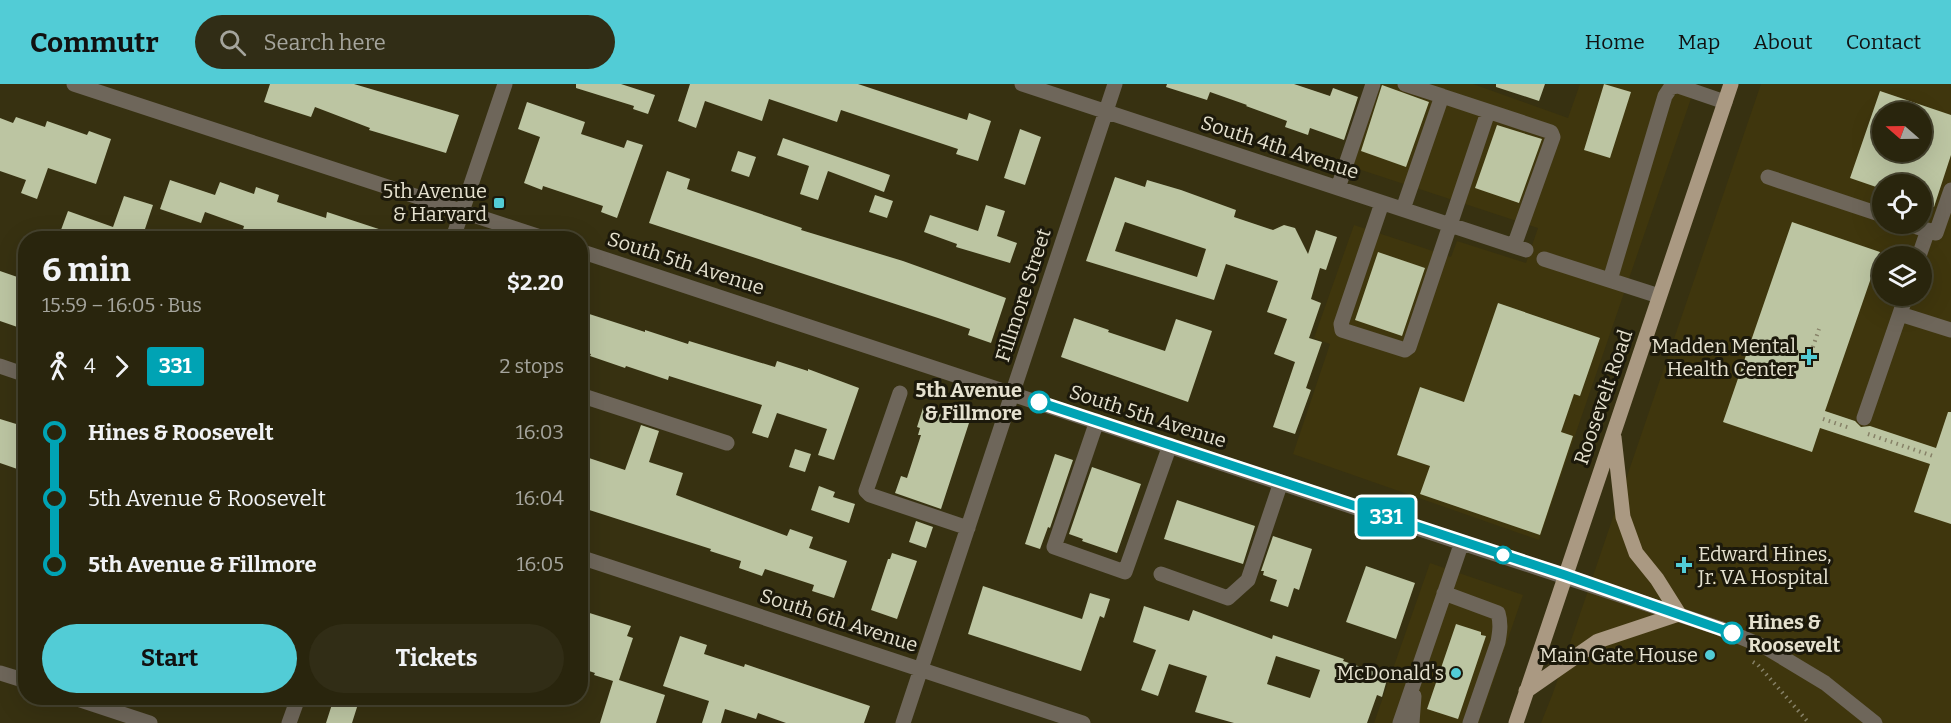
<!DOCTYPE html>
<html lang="en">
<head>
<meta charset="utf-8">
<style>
  :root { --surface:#29250d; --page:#312d16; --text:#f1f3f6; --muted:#a5a59d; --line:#45422e; --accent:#52ccd6 }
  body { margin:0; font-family:Bitter,serif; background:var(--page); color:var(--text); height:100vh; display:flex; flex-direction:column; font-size:22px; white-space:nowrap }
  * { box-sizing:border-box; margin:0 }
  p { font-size:20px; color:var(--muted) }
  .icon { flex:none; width:33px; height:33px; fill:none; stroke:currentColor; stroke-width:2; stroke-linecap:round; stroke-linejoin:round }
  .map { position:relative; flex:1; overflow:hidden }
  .details { position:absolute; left:18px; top:147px; width:570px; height:474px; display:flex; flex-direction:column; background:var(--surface); border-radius:24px; box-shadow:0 6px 24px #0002,0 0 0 2px var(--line) }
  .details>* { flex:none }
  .badge { padding:0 12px; border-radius:4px; font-size:21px; line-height:39px }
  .needle { width:39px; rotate:290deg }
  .tools { position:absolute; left:1872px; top:18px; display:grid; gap:12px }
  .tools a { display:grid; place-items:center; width:60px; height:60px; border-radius:50%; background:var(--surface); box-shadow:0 6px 24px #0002,0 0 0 2px var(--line); font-size:30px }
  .map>.badge { position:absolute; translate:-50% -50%; box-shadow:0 0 0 3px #fff }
  .legs { display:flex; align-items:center; gap:9px; height:66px; padding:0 24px; font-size:20px }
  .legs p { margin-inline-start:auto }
  .summary { display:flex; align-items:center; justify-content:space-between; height:102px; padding:0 24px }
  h1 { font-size:33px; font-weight:700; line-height:45px }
  .cta { display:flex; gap:12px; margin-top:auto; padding:12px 24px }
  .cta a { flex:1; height:69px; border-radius:36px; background:var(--accent); color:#111; font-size:24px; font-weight:700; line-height:69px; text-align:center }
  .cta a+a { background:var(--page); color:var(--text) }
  ul { padding:0 24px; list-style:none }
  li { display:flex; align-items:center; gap:21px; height:66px; font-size:22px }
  li i { display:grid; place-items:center; width:9px; height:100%; margin:0 8px; background:currentColor }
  li i::after { content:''; width:15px; height:15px; margin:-8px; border:4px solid; border-radius:50%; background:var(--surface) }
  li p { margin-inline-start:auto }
  li:first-child i { background:linear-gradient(#0000 50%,currentColor 0) }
  li:last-child i { background:linear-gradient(currentColor 50%,#0000 0) }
  header { display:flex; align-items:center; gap:36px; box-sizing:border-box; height:84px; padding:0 30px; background:var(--accent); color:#111 }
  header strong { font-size:28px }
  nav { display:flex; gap:33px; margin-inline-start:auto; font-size:21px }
  .search { width:420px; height:54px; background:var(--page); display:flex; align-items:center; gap:15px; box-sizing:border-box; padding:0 21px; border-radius:33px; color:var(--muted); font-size:22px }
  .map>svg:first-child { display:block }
  .built { fill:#3f360d; fill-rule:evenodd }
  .building { fill:#bcc5a2; fill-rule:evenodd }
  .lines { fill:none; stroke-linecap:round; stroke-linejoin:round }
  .path { stroke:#868167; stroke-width:4; stroke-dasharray:1.5 4.5; stroke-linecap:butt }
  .minor { stroke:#6e665a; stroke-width:15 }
  .major { stroke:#aa9982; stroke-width:15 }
  .line-1-casing { stroke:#fff; stroke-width:14 }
  .line-1 { stroke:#00a3b4; stroke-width:9 }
  .poi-dot { fill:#52ccd6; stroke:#1c190b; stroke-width:2 }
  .stop-1-dot { fill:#fff; stroke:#00a3b4; stroke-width:3 }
  .labels { text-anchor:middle; stroke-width:6; stroke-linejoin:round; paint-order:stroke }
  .street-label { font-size:20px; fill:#e5e1cf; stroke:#1c190b }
  .poi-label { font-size:20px; fill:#e5e1cf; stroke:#1c190b; text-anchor:end }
  .stop-label { font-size:20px; font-weight:bold; fill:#e5e1cf; stroke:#1c190b; text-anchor:end }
</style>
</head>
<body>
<header>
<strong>Commutr</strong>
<div class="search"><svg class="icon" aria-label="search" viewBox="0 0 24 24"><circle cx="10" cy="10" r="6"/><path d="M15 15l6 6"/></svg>Search here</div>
<nav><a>Home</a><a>Map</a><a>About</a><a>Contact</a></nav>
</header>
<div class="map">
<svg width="1951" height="639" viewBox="0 0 1951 639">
  <rect width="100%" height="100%" fill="#373111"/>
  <path class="built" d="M1369,0H1473L1568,34L1580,0H1696L1539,456L1293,370L1330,260L1314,254L1354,141L1451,173L1457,157L1526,179L1538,144L1343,80Z
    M1761,0H1951V639H1541L1553,609ZM1882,28H1922V68H1882ZM1882,100H1922V140H1882ZM1882,172H1922V212H1882Z
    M1430,479L1523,511L1479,639H1374Z"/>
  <path class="building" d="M270,0H354L459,31L446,69L369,46L370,44L315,23L311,33L264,18Z
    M576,0H621L655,11L648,30L633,25L634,22L576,4Z
    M690,0H858L967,36L969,29L991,37L978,77L956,70L958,65L841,26L837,38L769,15L762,37L705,17L696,44L678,37Z
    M1167,0H1294L1330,12L1333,4L1358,13L1344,56L1310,44L1308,51L1285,43L1287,37L1246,22L1247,21L1210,8L1207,16L1166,3Z
    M1496,0H1545L1539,17L1496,3Z
    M1604,0L1631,8L1610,74L1584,66Z
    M1382,1L1429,18L1406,83L1361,67Z
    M1880,7L1951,31V71L1934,123L1922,119V100H1882V105L1850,94ZM1882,28H1922V68H1882Z
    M527,18L585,38L581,50L624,64L627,56L643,61L617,134L601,128L603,122L543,102L542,106L524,99L540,53L518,45Z
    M16,33L45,43L47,37L87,51L89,47L111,55L96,100L48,84L37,115L21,109L26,96L0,87V34L13,39Z
    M1497,41L1542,55L1519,119L1475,104Z
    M1020,45L1041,53L1025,101L1004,94Z
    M783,54L890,91L884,108L828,87L818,116L800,110L809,82L777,71Z
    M738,67L756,73L749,93L731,87Z
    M667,87L690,95L687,105L802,144L801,146L903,177L1006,214L991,259L968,251L970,245L938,234L649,139Z
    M1115,93L1145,103L1147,96L1181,106L1236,126L1234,133L1273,146L1284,141L1295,144L1308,170L1316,146L1337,153L1326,186L1320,184L1311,215L1321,219L1309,254L1322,258L1306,304L1311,306L1295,350L1273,343L1295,278L1274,270L1287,235L1267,228L1278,197L1226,180L1214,216L1086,177ZM1125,138L1206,165L1197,193L1115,167Z
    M170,96L215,111L220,98L254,110L256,103L279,111L277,118L326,134L327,128L397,151V154H259L242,149L244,142L205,128L201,139L160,125Z
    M875,111L893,117L887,134L869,128Z
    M124,112L153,121L142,154H58L68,127L113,143Z
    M986,121L1005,127L997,152L1017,159L1010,179L956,163L957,160L924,148L930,131L978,147Z
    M1792,138L1880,168L1825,327L1855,337L1861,343L1870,342L1936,364L1948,328H1951V440L1914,428L1930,380L1820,344L1812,368L1723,338Z
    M1378,168L1425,184L1402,252L1355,236Z
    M0,187L26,196V246L0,237Z
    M1498,219L1600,254L1580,312L1574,310L1561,348L1573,352L1540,451L1420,410L1430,382L1397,371L1420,303L1464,318Z
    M580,227L645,248V246L688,260L689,257L775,283L777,277L808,287V285L859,304L834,376L818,371L827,345L777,329L768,354L752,349L762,321L669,292L668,296L626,282L625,284L590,272L591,270L580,267Z
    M1074,234L1109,246L1108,248L1165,267L1176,235L1212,247L1188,318L1061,273Z
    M923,324L969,339L941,425L895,409L901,392L907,394L921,351H918L920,344L917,343Z
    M0,335L26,343V388L0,379Z
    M641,341L659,347L649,378L683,389L676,411L787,452L790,445L813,453L809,464L847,477L834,514L812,507L814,501L765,485L762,492L739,484L741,477L710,467L711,465L580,423V371L625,386Z
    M795,365L811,370L805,388L789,383Z
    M1055,370L1073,376L1050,444L1048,443L1040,465L1025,460Z
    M1092,383L1141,400L1117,469L1082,457L1083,455L1069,450Z
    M819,402L835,408L833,413L855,420L849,439L811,426Z
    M1177,416L1255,442L1243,480L1164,455Z
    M916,437L933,443L926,464L909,458Z
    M1273,452L1312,465L1299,506L1294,504L1288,523L1270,517L1277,496L1263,491L1264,487H1261Z
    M892,469L917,477L897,535L871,526L888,475H890Z
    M1366,482L1415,499L1396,555L1346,538Z
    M983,502L1082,535L1090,509L1110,515L1104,534L1100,532L1081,587L968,550Z
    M1144,522L1189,537L1193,526L1272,555L1273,551L1344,575L1343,577L1388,592L1382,613L1377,611L1367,639H1234L1195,628L1207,592L1169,580L1158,612L1141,606L1156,566L1133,558ZM1276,572L1320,586L1310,614L1267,600Z
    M580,526L631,542L627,552L633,554L619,596L665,611L656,639H600L613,597L594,591L595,589L580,584Z
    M1456,540L1481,548V551L1486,552L1458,635L1427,625Z
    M680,552L707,561L704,570L744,583L745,580L870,622L864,639H786L758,629L756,635L725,625L721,639H702L709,617L663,602Z
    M334,614L358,620L352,639H326Z"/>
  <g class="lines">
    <path class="path" d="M1811,269L1819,245
      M1823,335L1850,344
      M1868,350L1933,372
      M1753,578L1758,581L1809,639"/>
    <path class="minor" d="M74,0L543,154
      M1022,0L1526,166
      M1405,0L1442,12
      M1768,93L1882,131
      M1338,104L1373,0
      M1382,119L1341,240L1342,246L1405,266L1409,263L1488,28
      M1403,125L1442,12L1551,48L1553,53L1514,162
      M1908,140L1936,149L1951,106
      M453,154L505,0
      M580,167L1719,544L1767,564L1825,599L1875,639
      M1919,172L1928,146
      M1544,175L1659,212
      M1610,196L1665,12L1671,3L1678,2L1725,18
      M1900,230L1951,246
      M0,282L26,291
      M900,309L866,407L870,411L968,444
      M580,311L727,359
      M1864,334L1906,212
      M1097,337L1054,463L1125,488L1170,361
      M580,473L1083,639
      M1161,490L1228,514L1248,496L1281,398
      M1444,509L1498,529C1501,539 1500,547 1498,558L1470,639
      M0,589L26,597
      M74,614L150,639
      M289,639L298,614
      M903,639L1115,0
      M1400,639L1462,458
      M1412,639L1414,612"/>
    <path class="major" d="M1526,607L1598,557L1679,530L1657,495L1636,469L1623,433L1614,353
      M1516,639L1731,0"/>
  </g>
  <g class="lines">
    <defs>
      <path id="line-1" d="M1039,318L1565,491L1732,549"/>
    </defs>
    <use href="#line-1" class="line-1-casing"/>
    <use href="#line-1" class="line-1"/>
  </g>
  <g class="poi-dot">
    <rect x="493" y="113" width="12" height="12" rx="3"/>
    <path d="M1806 264h6v6h6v6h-6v6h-6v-6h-6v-6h6z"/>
    <path d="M1681 472h6v6h6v6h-6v6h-6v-6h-6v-6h6z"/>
    <circle cx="1710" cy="571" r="6"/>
    <circle cx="1456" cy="589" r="6"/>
  </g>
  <g class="stop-1-dot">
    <circle cx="1039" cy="318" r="10"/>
    <circle cx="1503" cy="471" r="8"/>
    <circle cx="1732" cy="549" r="10"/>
  </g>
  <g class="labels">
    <g class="street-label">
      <text transform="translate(1280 63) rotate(18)" y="7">South 4th Avenue</text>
      <text transform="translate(686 179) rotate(18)" y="7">South 5th Avenue</text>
      <text transform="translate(1023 211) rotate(-72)" y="7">Fillmore Street</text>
      <text transform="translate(1603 313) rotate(-71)" y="7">Roosevelt Road</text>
      <text transform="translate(1148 332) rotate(18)" y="7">South 5th Avenue</text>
      <text transform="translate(839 536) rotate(18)" y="7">South 6th Avenue</text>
    </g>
    <g class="poi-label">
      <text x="487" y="114">5th Avenue<tspan x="487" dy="23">&amp; Harvard</tspan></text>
      <text x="1796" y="269">Madden Mental<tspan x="1796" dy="23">Health Center</tspan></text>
      <text x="1698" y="477" text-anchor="start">Edward Hines,<tspan x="1698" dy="23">Jr. VA Hospital</tspan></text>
      <text x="1698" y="578">Main Gate House</text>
      <text x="1444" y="596">McDonald's</text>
    </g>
    <g class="stop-label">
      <text x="1022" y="313">5th Avenue<tspan x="1022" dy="23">&amp; Fillmore</tspan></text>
      <text x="1748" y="545" text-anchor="start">Hines &amp;<tspan x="1748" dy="23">Roosevelt</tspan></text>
    </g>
  </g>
</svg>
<div class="tools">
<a><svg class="needle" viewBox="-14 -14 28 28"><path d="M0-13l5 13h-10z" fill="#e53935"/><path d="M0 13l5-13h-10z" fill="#a5a59d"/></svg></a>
<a><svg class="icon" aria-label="locate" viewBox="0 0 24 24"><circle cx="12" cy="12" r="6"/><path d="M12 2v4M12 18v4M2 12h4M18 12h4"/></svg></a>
<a><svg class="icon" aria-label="layers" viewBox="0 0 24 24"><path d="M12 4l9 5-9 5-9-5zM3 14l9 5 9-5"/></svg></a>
</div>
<b class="badge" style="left:1386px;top:433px;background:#00a3b4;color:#fff">331</b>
<section class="details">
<div class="summary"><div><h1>6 min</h1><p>15:59 – 16:05 · Bus</p></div><b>$2.20</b></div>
<div class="legs"><svg class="icon" aria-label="walk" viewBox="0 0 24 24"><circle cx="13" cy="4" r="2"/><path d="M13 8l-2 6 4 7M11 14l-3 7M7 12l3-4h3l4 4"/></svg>4<svg class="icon" aria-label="forward" viewBox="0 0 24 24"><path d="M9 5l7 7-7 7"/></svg><b class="badge" style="background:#00a3b4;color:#fff">331</b><p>2 stops</p></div>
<ul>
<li><i style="color:#00a3b4"></i><b>Hines &amp; Roosevelt</b><p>16:03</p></li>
<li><i style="color:#00a3b4"></i><span>5th Avenue &amp; Roosevelt</span><p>16:04</p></li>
<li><i style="color:#00a3b4"></i><b>5th Avenue &amp; Fillmore</b><p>16:05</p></li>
</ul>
<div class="cta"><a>Start</a><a>Tickets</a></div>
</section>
</div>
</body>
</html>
